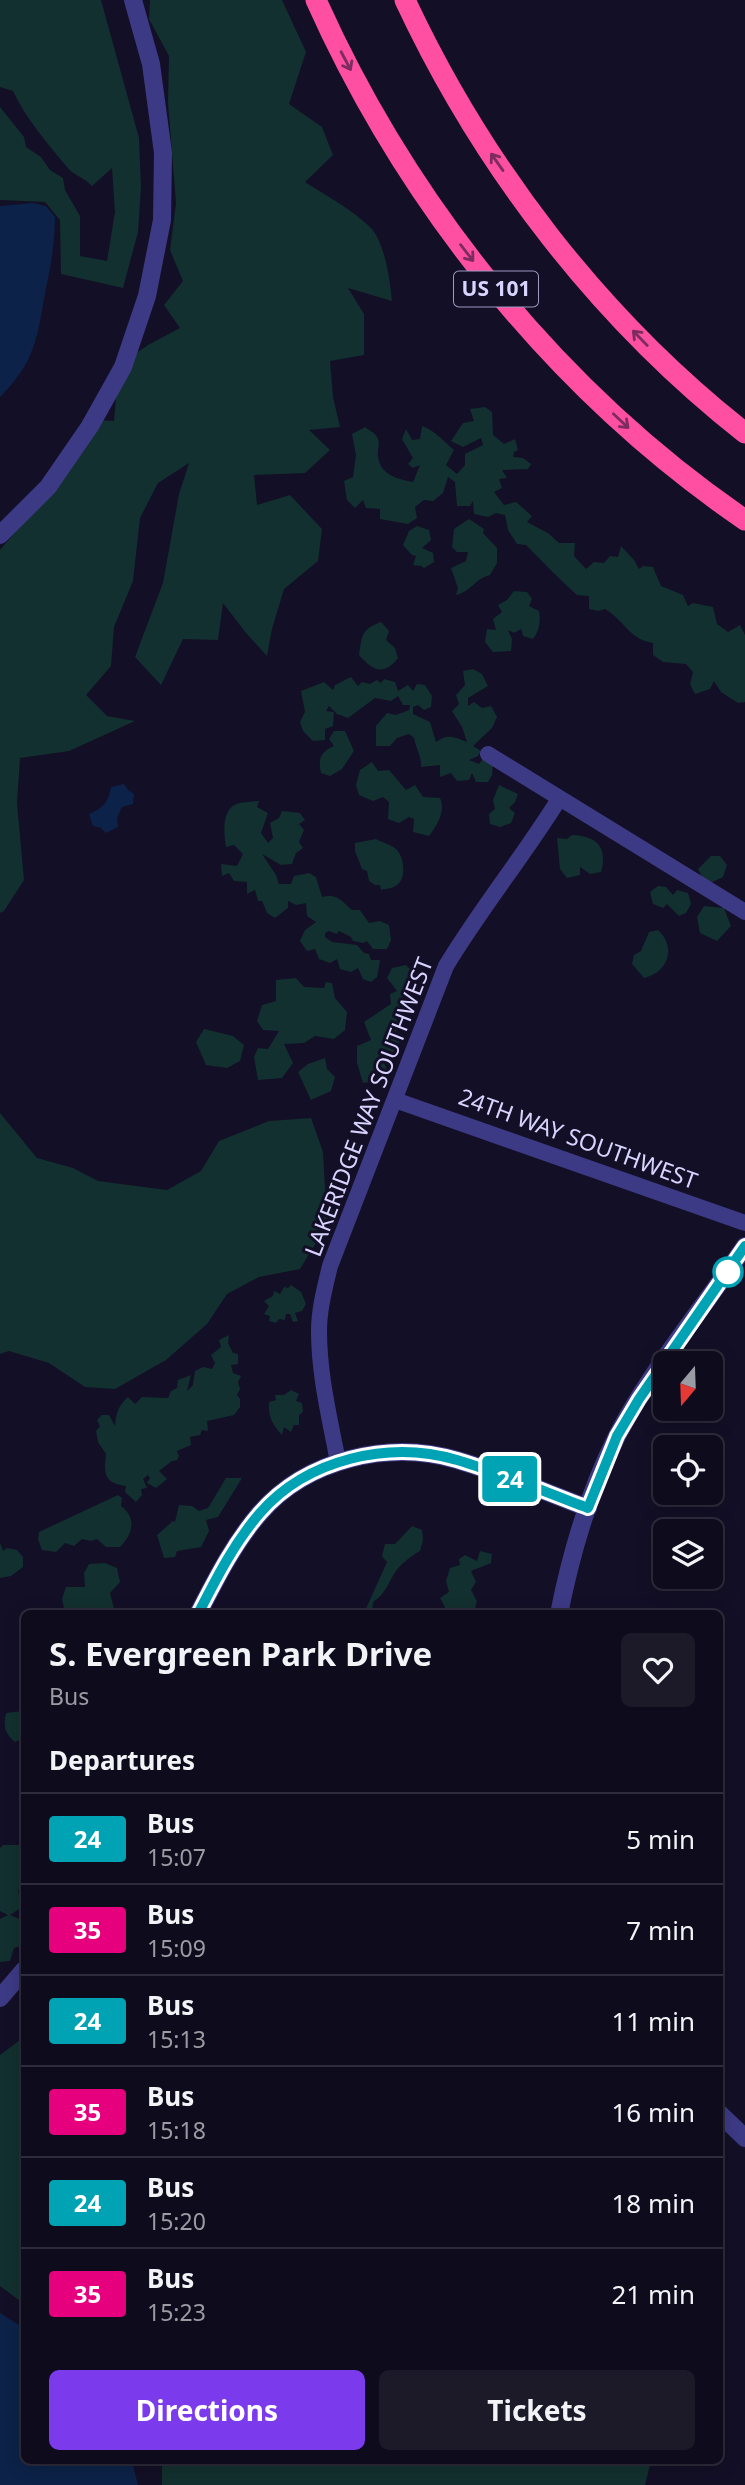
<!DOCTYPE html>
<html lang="en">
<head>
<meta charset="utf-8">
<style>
  :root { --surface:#0e0b1c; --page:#1c1929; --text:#f1f3f6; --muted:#9b9ba3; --line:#2e2b3b; --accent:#7c3aed }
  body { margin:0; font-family:"Noto Sans",sans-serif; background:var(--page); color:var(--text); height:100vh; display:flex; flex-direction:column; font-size:26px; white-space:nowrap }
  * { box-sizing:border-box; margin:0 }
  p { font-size:23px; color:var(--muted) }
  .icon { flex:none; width:38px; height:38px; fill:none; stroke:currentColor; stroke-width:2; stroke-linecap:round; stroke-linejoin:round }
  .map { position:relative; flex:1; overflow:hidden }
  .details { position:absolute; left:21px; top:1610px; width:702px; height:854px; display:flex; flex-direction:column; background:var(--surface); border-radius:10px; box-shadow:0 4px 18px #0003,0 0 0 2px var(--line) }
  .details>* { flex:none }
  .badge { padding:0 14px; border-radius:5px; font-size:24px; line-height:46px }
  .needle { width:46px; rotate:199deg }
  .buttons { position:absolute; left:653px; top:1351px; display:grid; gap:14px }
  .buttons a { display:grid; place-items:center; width:70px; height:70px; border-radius:10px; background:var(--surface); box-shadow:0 4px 18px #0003,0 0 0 2px var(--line); font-size:35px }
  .map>.badge { position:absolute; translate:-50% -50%; box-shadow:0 0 0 4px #fff }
  h2 { padding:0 28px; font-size:26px; line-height:63px }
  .round { display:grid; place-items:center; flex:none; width:74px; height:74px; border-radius:10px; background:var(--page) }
  .summary { display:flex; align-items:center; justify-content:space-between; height:119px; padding:0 28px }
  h1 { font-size:33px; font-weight:700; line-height:52px }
  .primary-button { display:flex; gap:14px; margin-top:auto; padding:14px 28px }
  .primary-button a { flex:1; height:80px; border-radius:10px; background:var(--accent); color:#fff; font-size:28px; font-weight:700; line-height:80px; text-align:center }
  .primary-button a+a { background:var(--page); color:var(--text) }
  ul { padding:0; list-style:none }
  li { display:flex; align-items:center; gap:21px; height:91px; padding:0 28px; border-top:2px solid var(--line) }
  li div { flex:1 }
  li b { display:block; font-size:26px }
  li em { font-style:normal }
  li .badge { min-width:77px; font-weight:700; text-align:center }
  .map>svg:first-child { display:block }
  .green { fill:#12302f }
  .water { fill:#0c2248 }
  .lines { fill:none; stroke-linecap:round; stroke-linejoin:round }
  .minor { stroke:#3d3a85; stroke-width:16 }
  .tertiary { stroke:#3d3a85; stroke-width:18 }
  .motorway { stroke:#ff4fa3; stroke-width:21 }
  .oneway { stroke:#7d2c5e }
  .line-casing { stroke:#fff; stroke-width:16 }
  .line { stroke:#00a3b4; stroke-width:10 }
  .stop-dot { fill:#fff; stroke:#00a3b4; stroke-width:3.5 }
  .labels { text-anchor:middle; stroke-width:6; stroke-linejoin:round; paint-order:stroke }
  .shield { fill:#130f26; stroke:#9e99be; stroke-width:2 }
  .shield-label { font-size:21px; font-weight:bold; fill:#d9d4ff }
  .street-label { font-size:23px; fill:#d9d4ff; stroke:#130f26 }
</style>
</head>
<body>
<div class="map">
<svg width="745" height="2485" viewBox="0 0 745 2485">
  <rect width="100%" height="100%" fill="#130f26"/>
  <path class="green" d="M0,0H101L139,138L141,187L138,232L123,288L61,274L60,220L45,202L0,200V107L24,137L26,147L41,157L50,170L63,178L65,190L80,216V256L107,261L115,212L112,168L92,186C85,178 73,175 67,167C47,143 26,119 13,91L0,87Z
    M150,0H282L306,52L289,104L322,127L333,155L305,182C327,196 351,209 370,227C385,242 390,280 392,301L348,288L364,314V355L330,361L333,397L340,427L309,430L330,450L305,473L254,475L257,505L290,495L322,529L318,561L284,589L272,629L267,656L246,633L223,603L218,640L183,639L161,685L135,657L163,583L179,494L189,463L158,483L140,518L133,581L114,627L111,666L86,695L107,716L135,721L69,751L20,758L17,803L24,880L4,911L0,913V550L62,477L79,440L82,421L84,419L114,421L119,365L148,345L180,328L164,305L183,281L170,250L176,203L168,103L169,56L149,19Z
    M485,407L492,412L493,435L504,444L515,439L518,450L514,452L513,457L523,458L531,464L528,469L502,470L507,478L499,479L502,488L494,492L504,505L516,502L532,516L527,522L548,533L559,543H575L574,556L586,569L594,562L604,563L610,556L618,557L621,546L634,560L639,569L643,566L653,567L661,586L683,595L688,606L693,603L713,607L717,624L728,632L740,625L745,635V702L738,703L721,692L714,681L710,689L695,694L690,684L693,672L686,664L663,662L653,655V643C629,639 625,621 605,609L598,611L589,609V596L577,595C559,579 543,562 526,545L517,544L508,530L505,515L496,513L488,517L474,514L473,501L470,506H457L455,482L448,477L443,493L433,501L424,500L415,507L417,518L408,524L380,519V509L366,508L363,500L355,508L347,500L344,481L353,477L356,455L352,434L365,427C370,431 376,433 378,439C380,444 377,451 378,456C380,475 397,479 413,482L420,465L413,468L408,464L413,458L402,439L406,429L412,440L420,439L422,426C436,431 442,440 454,450L446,465L457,474L465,465V454L483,445L481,438L463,447L451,441L463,423L474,421L470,409Z
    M469,519L484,529L483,533L497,548V563L490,575C473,580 472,591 456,595L458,588L451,568L466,561L468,552H457L452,547L454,529Z
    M417,526L429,530L431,540L422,548L433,553L434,562L424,568L421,566L413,565L416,556L412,555L403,545L409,531Z
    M514,591L527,592L532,599L529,606L539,611C541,622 539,631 533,639L523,636L521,629L514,633L508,630L512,639L511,651L493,652L485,642L487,629L496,630L493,619L502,612L498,605L507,600Z
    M381,622L389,631L386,640L395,648L398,658C384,676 373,671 359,655C362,636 361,629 381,622Z
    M473,669L482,674L488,686L468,698V706L474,702L482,708L491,706L497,717L492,728L473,746L481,751L478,756L469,760L479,764L483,759L493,764L492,775L488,782H476L472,773L469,780L457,781L451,773L440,777V765L421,767C422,757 416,749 414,738L409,734L397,738L390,746H376V726L387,713L396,715L409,710L410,705H403L398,696L391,701L375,698L348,718L337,714L329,706L326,711L334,712L333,726L325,729V740L313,741L303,731L300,722L305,712L301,691L324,682L333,690L335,685L351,677L358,686L362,682L370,684L377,680L381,683L384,679L395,682L398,691L408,685L413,691L417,684L425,685L432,696L431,707L424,710L418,705L413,707V714L430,722L436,742C447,733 455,737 467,742L462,727L452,711L459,704L456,695L465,685L463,671Z
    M334,731H345L354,751L342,769L330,776L321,773C318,759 320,752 334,746L329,739Z
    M372,762L378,771L389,770L406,790L415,785L423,797L440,798C446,811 437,826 429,836L413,832L414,819L409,817L399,823L388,819L389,802L383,797L373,801L359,795L356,785L360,770Z
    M499,785L518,794L515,802L509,808L515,813L511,823L500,827L490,824L489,814L495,809L493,800Z
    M259,801L257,807L268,813L261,833L268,843L273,838L270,823L279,818L282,811L300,813L305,820L299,824L304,830L299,842L303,848L296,853L292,864L281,865L262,854L276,875L279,884H291L294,876L309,873L316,877L322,897C338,893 341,901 352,910H360L369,923L380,921L389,925L391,940L387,949H373L367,941L363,943L353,941L351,937L339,931L337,934L329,931L325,933V937L332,942L357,945L364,953L369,954L371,960H380L377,977L371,982L363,979L358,968L351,972L340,969L337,959L330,963L319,959L315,949L307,951L300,941L305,930L316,922L307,916L306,903L296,905L288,901V908L275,918L267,913L262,901H258L255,890L247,894V882L234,881L229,873L222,876L221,864L237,866L243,854L234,845L226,847C224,834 221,811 236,804C243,802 252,802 259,801Z
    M572,835C597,836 608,847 601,872L590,874L580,867V875L567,878L560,869L557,838L567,839Z
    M376,839C383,843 390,844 396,849C404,856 407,878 397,885C393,888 386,889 381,890L380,885H375L369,881L367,871L362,869L355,851V843Z
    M711,856H720L727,865L723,877L706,885L698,869Z
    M658,886L666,887L673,895L677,890L688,893L691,904L686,913L679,916L667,904L663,908L653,904L650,892Z
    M704,906L724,908L731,926L717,941L700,933L697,917Z
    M658,930C677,947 668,973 644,978L632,964L634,955L641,951L649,932Z
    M406,965L414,973L415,986L407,995L412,1010L393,1014L401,1026L390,1037L399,1040V1055L382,1058L387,1070L383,1080L363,1083L357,1063V1046L371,1040L364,1022L391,1004L390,994L397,991L387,978L392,968Z
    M296,978L304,987L324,988L326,982L332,983L335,998L347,1012L345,1030L334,1039L315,1036L304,1043L284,1044L293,1063L282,1078L258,1080L254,1057L258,1048L268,1049L279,1031L263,1030L257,1021L262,1005L276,1001V980Z
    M204,1029L233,1036L244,1045L240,1061L227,1068L206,1065L196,1042Z
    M325,1058L327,1069L335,1077L331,1091L311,1100L298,1072L308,1064Z
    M0,1113L37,1158L73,1168L98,1181L167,1190L201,1171L219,1141L269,1121L311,1118L323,1152L327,1225L300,1269L259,1277L227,1294L207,1324L166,1360L115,1389L85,1387L49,1363L9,1351L0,1354Z
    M291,1285L301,1292L306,1304L302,1311L295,1313L298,1321L293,1322L290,1314H286L285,1320L279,1319L276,1323L269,1321L270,1316L264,1314L269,1306L264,1301L273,1296L274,1291L280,1294L284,1287L288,1288Z
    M229,1335L228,1343L233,1353L238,1354V1364L231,1365L233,1373L241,1376L238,1382L240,1389L237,1395L240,1399V1407L234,1415L207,1421L208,1431L202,1430L200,1435L190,1437L191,1445L177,1451L179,1456L177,1460L172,1461L159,1471L167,1479L156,1488L147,1483L150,1478L148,1475L143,1479L147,1488L141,1489L142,1495L136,1502L125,1492L126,1486C103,1483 104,1473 106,1454L98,1442L96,1431L100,1426L97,1420L102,1415H109L115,1426C116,1413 118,1406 128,1397L135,1404L142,1397L168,1398L171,1391L177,1388L178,1380L191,1375L187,1391L193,1385L195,1371L203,1367L212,1369L215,1363L211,1355L221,1347L219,1340Z
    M291,1390L299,1394L296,1401L302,1403L303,1412L299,1415V1425H294L291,1432L284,1427L282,1435C272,1424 268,1417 269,1402L276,1400L275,1395H284Z
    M226,1478H242L218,1517L206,1520L209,1531L201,1547L177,1551L175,1557L164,1558L157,1535L173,1521L175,1522L179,1505L192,1506L199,1511L208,1508Z
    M118,1495L122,1498L121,1506C137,1518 133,1534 120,1547H106L97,1539L91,1541L82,1539L74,1546L65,1543L56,1552L42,1550L38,1539L39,1532Z
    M412,1526L422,1530L423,1540L420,1551C410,1557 399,1565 394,1574C387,1586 385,1594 373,1602L372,1613H364L387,1562L382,1556L385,1544H395Z
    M0,1543L3,1551L7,1548L17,1550L23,1557V1567L11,1576L0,1578Z
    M480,1551L492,1554L491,1563L471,1571L476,1582L471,1590L477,1601L474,1613H439L445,1607L440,1598L449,1592L446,1581L450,1568L460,1565L459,1559L465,1555L477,1561Z
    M105,1563L117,1568L120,1582L110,1593L115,1613H65L62,1599L66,1587H85L84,1573L89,1564Z
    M24,1711V1738L15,1742C5,1734 3,1726 6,1713Z
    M3,1845H20L24,1856V1888L18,1890L22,1907L10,1915L24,1921V1945L14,1948L10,1961L0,1962V1919L8,1915L0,1911V1848Z
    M24,2037V2304L0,2286V2055Z
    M162,2461V2460L651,2461L645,2485H162Z"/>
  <path class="water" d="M33,203L46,206L55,217C55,242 51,264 46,288C37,336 37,360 0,397V206Z
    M124,784L128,790L134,794L133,804L122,807L117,818L118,827L106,833L101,828L93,826L89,814C103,808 108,803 111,787Z
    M0,2313L24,2328V2460L132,2461L138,2485H0Z"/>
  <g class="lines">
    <path class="minor" d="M488,754L745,912
      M395,1100L745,1223
      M338,1462C330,1419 319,1376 319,1331C319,1309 325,1287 330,1266L446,966C481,908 523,857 559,799"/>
    <path class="tertiary" d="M0,535L48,487L90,426L123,367L147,296L162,220L163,153L151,64L133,0
      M198,1614C216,1579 234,1543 260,1513C307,1459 389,1440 457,1460C501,1473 545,1492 588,1508
      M559,1614C571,1553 589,1492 617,1436C652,1368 703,1309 745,1246
      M0,1998L24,1970
      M719,2113L745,2138"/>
    <path class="motorway" d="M316,0C408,206 559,393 745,520
      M405,0C483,167 600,319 745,433"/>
  </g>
  <defs><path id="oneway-shaft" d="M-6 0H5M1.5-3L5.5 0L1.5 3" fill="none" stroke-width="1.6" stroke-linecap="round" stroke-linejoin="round" transform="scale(1.75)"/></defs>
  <g class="oneway">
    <use href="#oneway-shaft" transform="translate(346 61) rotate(62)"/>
    <use href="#oneway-shaft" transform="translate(497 162) rotate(-125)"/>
    <use href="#oneway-shaft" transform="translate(467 253) rotate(52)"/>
    <use href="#oneway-shaft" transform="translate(640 338) rotate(-134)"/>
    <use href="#oneway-shaft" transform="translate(621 421) rotate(43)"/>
  </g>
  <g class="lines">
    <defs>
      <path id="line" d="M198,1614C216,1579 234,1543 260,1513C307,1459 389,1440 457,1460C501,1473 545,1492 588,1508L617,1436L639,1399L745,1246"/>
    </defs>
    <use href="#line" class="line-casing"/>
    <use href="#line" class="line"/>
  </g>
  <circle class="stop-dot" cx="728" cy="1272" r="14"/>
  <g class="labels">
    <rect class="shield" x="454" y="271.5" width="84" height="35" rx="5"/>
    <g class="shield-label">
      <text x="496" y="296">US 101</text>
    </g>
    <g class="street-label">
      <text transform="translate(369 1107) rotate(-69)" y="8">LAKERIDGE WAY SOUTHWEST</text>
      <text transform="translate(578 1139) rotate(20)" y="8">24TH WAY SOUTHWEST</text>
    </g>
  </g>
</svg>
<div class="buttons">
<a><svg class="needle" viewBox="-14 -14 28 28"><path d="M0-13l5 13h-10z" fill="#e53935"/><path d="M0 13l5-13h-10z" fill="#9b9ba3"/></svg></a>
<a><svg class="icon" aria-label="locate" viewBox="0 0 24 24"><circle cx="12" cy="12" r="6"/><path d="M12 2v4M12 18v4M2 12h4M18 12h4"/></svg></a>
<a><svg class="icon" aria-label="layers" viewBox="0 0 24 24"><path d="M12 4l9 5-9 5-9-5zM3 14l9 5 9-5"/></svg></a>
</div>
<b class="badge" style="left:510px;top:1479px;background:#00a3b4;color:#fff">24</b>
<section class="details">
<div class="summary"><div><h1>S. Evergreen Park Drive</h1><p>Bus</p></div><a class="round"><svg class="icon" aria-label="heart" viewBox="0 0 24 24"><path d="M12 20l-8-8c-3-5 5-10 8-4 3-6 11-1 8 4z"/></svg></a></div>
<h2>Departures</h2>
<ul>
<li><span class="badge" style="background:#00a3b4;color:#fff">24</span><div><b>Bus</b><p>15:07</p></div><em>5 min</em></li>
<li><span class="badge" style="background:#e6007e;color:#fff">35</span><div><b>Bus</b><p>15:09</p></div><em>7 min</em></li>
<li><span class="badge" style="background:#00a3b4;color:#fff">24</span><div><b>Bus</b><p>15:13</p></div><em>11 min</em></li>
<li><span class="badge" style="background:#e6007e;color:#fff">35</span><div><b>Bus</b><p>15:18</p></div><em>16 min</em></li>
<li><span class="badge" style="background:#00a3b4;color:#fff">24</span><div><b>Bus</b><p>15:20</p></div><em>18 min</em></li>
<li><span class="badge" style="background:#e6007e;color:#fff">35</span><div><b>Bus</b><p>15:23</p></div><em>21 min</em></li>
</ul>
<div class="primary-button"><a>Directions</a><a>Tickets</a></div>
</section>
</div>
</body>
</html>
